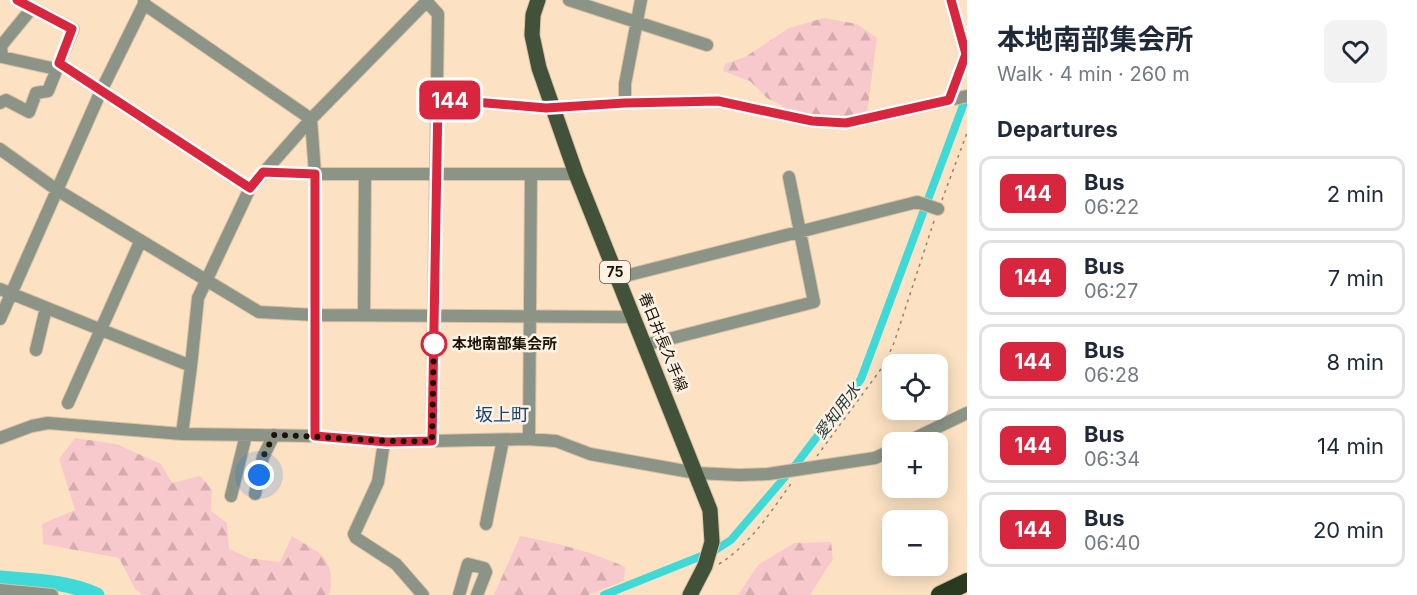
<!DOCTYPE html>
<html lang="en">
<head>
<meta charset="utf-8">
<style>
  :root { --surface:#fff; --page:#f2f2f3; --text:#1f2937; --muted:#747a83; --line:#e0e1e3 }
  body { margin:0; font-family:Inter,"Noto Sans JP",sans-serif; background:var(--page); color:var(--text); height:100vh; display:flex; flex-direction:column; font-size:22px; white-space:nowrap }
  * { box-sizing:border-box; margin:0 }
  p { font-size:20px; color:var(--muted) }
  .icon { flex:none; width:33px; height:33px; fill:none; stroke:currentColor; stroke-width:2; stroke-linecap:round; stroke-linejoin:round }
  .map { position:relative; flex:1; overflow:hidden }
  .drawer { display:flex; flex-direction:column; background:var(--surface); width:450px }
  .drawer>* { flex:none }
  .badge { padding:0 12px; border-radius:9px; font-size:21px; line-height:39px }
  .fabs { position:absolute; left:882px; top:354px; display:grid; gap:12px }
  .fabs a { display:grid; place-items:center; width:66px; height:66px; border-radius:12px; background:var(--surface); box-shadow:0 3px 15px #0003; font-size:30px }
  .you { position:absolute; width:30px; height:30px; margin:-15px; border:4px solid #fff; border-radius:50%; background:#1a73e8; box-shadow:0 0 0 9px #1a73e833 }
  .map>.badge { position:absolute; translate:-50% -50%; box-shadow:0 0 0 3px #fff }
  h2 { padding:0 30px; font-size:22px; line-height:54px }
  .round { display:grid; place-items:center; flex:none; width:63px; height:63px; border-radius:12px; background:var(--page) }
  .overview { display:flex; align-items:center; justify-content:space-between; height:102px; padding:0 30px }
  h1 { font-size:28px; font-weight:700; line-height:45px }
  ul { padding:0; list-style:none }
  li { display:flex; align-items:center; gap:18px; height:75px; margin:0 12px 9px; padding:0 18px; border:3px solid var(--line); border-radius:12px }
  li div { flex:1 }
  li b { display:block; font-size:22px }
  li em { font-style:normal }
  li .badge { min-width:66px; font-weight:700; text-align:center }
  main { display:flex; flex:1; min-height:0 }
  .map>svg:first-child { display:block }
  .forest { fill:url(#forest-firs) }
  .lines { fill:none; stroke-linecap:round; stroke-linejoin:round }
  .canal { stroke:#3fdad8; stroke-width:8 }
  .river { stroke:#3fdad8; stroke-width:15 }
  .minor-casing { stroke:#d8c1a4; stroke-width:14 }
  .major-casing { stroke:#d8c1a4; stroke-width:17 }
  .highway-casing { stroke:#d8c1a4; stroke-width:20 }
  .path { stroke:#95836c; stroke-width:1.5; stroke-dasharray:3 4.5; stroke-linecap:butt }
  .minor { stroke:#8b9486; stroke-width:12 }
  .major { stroke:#425139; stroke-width:15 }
  .highway { stroke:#2a3a1e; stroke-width:18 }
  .line-casing { stroke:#fff; stroke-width:14 }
  .line { stroke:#d7263d; stroke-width:9 }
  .walk { stroke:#1d1408; stroke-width:6; stroke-dasharray:0 10.8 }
  .stop-dot { fill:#fff; stroke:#d7263d; stroke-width:3 }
  .labels { text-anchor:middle; stroke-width:5; stroke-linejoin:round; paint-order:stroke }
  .shield { fill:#fdf2e5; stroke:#60574a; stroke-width:1.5 }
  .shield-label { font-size:14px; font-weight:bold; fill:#1d1408 }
  .street-label { font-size:15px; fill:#1d1408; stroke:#fdf2e5 }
  .stop-label { font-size:15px; font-weight:bold; fill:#1d1408; stroke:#fdf2e5; text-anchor:start }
  .water-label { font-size:16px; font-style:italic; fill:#253e3d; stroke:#fdf2e5 }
  .quarter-label { font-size:18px; fill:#144376; stroke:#fdf2e5 }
</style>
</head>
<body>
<main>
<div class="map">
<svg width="967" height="595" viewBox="0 0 967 595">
  <defs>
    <pattern id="forest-firs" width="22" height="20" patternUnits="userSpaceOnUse" patternTransform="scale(1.5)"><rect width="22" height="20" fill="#f8c9cc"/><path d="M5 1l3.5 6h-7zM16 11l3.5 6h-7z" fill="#d4acae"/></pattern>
  </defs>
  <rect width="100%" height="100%" fill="#fce2c2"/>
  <path class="forest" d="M824,18L857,24L877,38L867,113L847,118L791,113L781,105L767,98L750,81L723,71L725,64L745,57L789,28Z
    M75,438L116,444L161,464L172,483L200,476L212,489L211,511L227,523L229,549L249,558L280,562L292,536C319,553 335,556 330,592L327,595H143L135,589L119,558L43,544L42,524L75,510L59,459Z
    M520,536C558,543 590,551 625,567L624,581L588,595H494Z
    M831,542L833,559L810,595H738L758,565L794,543Z"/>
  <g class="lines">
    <path class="canal" d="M604,595L714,551L731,540L797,463L861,379L967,95"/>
    <path class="river" d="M0,578C33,581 67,581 97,595"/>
    <defs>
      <path id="minor" d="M569,0L707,45
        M427,2L438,14L432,441
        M144,4L311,119
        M32,8L1,46L2,57L56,69
        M59,63L250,188
        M438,99L546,108L625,103L718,101L812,121L846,123L967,96
        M949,100L966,54L951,0
        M0,103L6,100L29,112L36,93L48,91L73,29L17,0
        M625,103V84L641,0
        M311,119L315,174V436
        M0,149L57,190L259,312L315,315L633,317
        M263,172L315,174H576
        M617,278L917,202L938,209
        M0,289L191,366
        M364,315L365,174
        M0,319L101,91L144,4V0
        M645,345L814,302L789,177
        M36,350L46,308
        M68,403L140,242
        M182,434L191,366L198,298L250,188L311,119L428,0
        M0,438L32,426L48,423L182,434L315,436L387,442L527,439L556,441L590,454L696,473L739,475L768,474L875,458L892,450
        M529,439L531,174
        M384,442L378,482L354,534L356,538L396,564L423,595
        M907,442L967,413
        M255,494L263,457L274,435
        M231,496L246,435
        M486,524L503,440
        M0,590L52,595
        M459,595L468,564L484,568L486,572L477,595"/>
      <path id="major" d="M538,0L533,15L532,35L539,68L576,174L710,510L712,542L705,566L690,595"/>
      <path id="highway" d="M940,595L967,582"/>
    </defs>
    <use href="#minor" class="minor-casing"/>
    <use href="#major" class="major-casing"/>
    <use href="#highway" class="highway-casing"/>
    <path class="path" d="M942,200L967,133
      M817,456L884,365L894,343L935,218
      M719,564C751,544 771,511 793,481"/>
    <use href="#minor" class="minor"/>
    <use href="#major" class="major"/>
    <use href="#highway" class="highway"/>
  </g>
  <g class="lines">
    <defs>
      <path id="line" d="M17,0L72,29L59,63L250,188L263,172L315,174V436L387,442L432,441L438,99L546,108L625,103L718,101L812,121L846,123L949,100L966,54L951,0"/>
    </defs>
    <use href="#line" class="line-casing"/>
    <use href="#line" class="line"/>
    <path class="walk" d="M259,475L263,457L274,435C327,436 379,443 432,441L434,336V344"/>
  </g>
  <circle class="stop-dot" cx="434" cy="344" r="12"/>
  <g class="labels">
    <rect class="shield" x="600" y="261" width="30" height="22" rx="4.5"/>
    <g class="shield-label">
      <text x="615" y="277">75</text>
    </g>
    <g class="street-label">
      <text transform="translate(663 342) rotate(68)" y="5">春日井長久手線</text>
    </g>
    <g class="stop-label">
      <text x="452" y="349">本地南部集会所</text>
    </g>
    <g class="water-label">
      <text transform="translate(837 411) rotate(-53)" y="6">愛知用水</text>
    </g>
    <g class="quarter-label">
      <text x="502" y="421">坂上町</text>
    </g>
  </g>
</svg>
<div class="fabs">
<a><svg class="icon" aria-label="locate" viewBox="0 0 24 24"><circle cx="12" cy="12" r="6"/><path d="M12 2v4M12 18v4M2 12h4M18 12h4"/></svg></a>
<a>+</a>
<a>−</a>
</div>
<div class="you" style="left:259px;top:475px"></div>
<b class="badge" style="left:450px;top:100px;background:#d7263d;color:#fff">144</b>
</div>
<section class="drawer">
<div class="overview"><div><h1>本地南部集会所</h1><p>Walk · 4 min · 260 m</p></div><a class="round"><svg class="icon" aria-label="heart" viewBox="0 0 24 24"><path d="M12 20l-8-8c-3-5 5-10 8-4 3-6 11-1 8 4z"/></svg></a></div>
<h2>Departures</h2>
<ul>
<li><span class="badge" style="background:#d7263d;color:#fff">144</span><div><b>Bus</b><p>06:22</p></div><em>2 min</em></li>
<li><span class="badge" style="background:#d7263d;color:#fff">144</span><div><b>Bus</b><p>06:27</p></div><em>7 min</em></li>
<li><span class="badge" style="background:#d7263d;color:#fff">144</span><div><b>Bus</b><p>06:28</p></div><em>8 min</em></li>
<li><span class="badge" style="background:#d7263d;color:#fff">144</span><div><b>Bus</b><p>06:34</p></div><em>14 min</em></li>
<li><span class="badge" style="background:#d7263d;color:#fff">144</span><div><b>Bus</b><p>06:40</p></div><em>20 min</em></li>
</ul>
</section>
</main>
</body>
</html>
